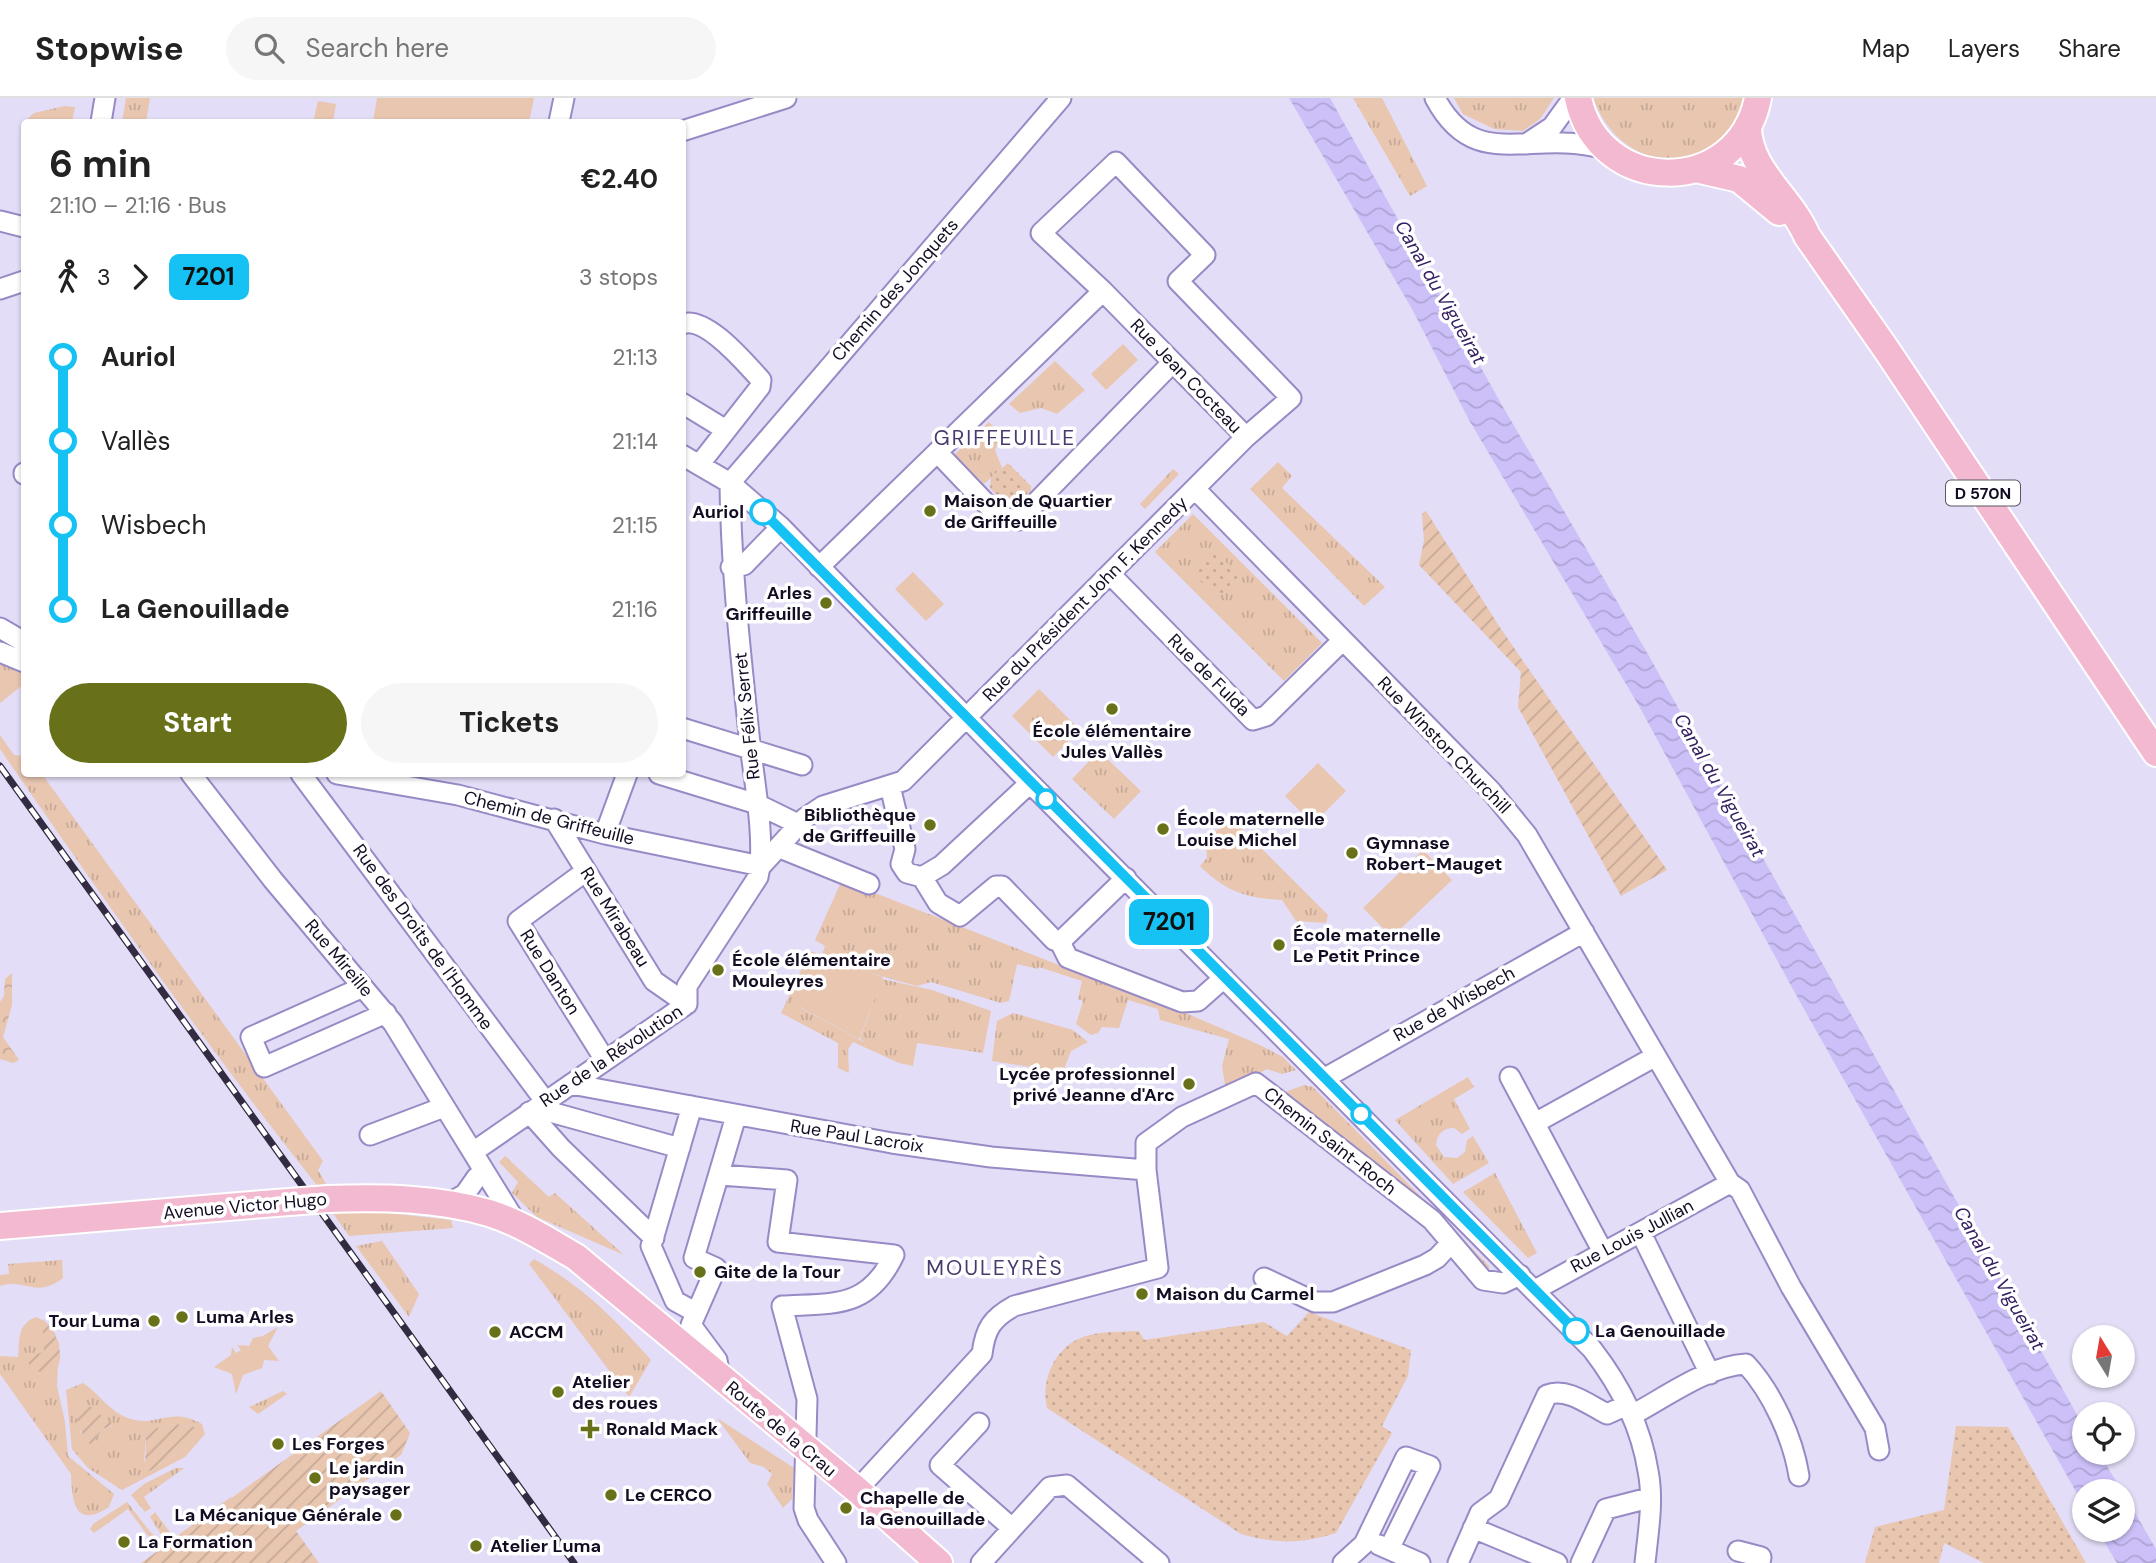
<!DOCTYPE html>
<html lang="en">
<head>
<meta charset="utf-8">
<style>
  :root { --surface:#fff; --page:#f6f6f6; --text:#222; --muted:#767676; --line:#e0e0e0; --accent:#687119 }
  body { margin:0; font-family:"DM Sans",sans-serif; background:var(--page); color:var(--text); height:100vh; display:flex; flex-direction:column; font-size:26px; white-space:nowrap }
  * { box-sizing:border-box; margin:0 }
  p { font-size:23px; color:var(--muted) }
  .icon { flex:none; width:38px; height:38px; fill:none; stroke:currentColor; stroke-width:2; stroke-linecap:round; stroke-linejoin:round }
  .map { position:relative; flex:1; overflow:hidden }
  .side { position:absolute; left:21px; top:21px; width:665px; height:658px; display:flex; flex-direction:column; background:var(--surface); border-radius:7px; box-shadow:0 2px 5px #0004 }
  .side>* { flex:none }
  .badge { padding:0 14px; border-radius:10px; font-size:24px; line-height:46px }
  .needle { width:46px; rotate:349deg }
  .controls { position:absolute; left:2072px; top:1227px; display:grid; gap:14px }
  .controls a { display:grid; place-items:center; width:63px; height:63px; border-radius:50%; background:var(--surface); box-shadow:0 2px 5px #0004; font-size:35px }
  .map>.badge { position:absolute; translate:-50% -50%; box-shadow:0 0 0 4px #fff }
  .legs { display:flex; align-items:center; gap:10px; height:77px; padding:0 28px; font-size:23px }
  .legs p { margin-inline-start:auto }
  .overview { display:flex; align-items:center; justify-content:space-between; height:119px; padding:0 28px }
  h1 { font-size:38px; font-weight:700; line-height:52px }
  .cta { display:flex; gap:14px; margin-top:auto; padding:14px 28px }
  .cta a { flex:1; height:80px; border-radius:42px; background:var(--accent); color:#fff; font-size:28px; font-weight:700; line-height:80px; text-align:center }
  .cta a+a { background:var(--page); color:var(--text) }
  ul { padding:0 28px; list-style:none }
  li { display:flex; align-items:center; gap:24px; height:84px; font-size:26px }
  li i { display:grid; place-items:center; width:10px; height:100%; margin:0 9px; background:currentColor }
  li i::after { content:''; width:18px; height:18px; margin:-9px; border:5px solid; border-radius:50%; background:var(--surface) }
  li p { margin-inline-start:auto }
  li:first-child i { background:linear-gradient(#0000 50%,currentColor 0) }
  li:last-child i { background:linear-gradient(currentColor 50%,#0000 0) }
  header { display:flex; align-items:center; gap:42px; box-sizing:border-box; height:98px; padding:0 35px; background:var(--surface); border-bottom:2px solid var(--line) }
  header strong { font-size:33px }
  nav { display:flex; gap:38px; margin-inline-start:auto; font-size:24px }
  .search { width:490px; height:63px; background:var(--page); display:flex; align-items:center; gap:18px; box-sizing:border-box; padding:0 24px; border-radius:38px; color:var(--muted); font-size:26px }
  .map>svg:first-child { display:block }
  .grass { fill:url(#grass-tufts); fill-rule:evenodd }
  .forest { fill:url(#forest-crowns) }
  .park { fill:url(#park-dots) }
  .garden { fill:url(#garden-furrows) }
  .pitch { fill:#e8c6b0 }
  .water { fill:url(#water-waves) }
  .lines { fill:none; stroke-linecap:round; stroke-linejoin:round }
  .minor-casing { stroke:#988ac5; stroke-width:23 }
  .major-casing { stroke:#fff; stroke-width:30 }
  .minor { stroke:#fff; stroke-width:19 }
  .major { stroke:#f3b9d0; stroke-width:26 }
  .rail-casing { stroke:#322b41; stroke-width:7 }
  .rail { stroke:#fff; stroke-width:4.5; stroke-dasharray:13; stroke-linecap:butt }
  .major-bridge-casing { stroke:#fff; stroke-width:30; stroke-linecap:butt }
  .major-bridge { stroke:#f3b9d0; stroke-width:26 }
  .line-1-casing { stroke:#fff; stroke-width:16 }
  .line-1 { stroke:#16c1f3; stroke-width:10 }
  .poi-dot { fill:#687119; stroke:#fff; stroke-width:2.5 }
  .stop-1-dot { fill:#fff; stroke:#16c1f3; stroke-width:3.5 }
  .labels { text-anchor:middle; stroke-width:7; stroke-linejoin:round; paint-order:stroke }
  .shield { fill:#fff; stroke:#5a5564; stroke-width:2 }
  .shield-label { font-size:16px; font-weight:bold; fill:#130c22 }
  .street-label { font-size:18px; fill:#130c22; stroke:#fff }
  .poi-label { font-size:18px; font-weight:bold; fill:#130c22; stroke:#fff; text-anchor:start }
  .stop-label { font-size:18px; font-weight:bold; fill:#130c22; stroke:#fff; text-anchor:end }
  .water-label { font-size:19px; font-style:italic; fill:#372062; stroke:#fff }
  .quarter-label { font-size:21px; letter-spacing:2px; fill:#493a6e; stroke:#fff }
</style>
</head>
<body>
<header>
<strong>Stopwise</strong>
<div class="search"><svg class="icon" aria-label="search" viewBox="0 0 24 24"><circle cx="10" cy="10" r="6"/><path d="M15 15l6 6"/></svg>Search here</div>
<nav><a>Map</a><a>Layers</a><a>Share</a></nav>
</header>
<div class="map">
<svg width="2156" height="1465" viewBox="0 0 2156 1465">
  <defs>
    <pattern id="grass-tufts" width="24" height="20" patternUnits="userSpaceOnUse" patternTransform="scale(1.75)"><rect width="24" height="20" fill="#e8c6b0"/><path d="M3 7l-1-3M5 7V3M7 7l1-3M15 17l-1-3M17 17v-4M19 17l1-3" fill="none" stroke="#c6a997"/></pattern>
    <pattern id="forest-crowns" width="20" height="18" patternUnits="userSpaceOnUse" patternTransform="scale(1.75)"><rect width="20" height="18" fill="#e8c6b0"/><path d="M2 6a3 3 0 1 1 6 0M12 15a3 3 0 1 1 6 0" fill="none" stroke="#c6a997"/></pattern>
    <pattern id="park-dots" width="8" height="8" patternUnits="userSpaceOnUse" patternTransform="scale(1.75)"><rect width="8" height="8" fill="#e8c6b0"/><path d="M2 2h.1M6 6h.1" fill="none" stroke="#c6a997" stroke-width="1.8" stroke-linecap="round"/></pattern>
    <pattern id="garden-furrows" width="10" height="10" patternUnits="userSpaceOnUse" patternTransform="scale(1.75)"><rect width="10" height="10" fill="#e8c6b0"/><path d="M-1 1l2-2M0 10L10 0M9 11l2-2" fill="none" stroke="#c6a997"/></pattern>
    <pattern id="water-waves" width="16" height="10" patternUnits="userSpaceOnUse" patternTransform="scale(1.75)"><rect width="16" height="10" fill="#cdc0f9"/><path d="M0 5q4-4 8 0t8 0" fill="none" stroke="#afa4d5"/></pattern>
  </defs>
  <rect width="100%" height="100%" fill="#e3ddf7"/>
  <path class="grass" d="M126,0H150L146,24H122Z
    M1353,0H1382L1427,88L1410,98Z
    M1454,0H1554L1540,21L1523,33L1494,31L1463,16Z
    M1593,0H1746C1742,10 1738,21 1733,30C1725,41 1711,49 1698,55C1651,74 1609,44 1593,0Z
    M318,3L336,6L333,24H313Z
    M65,8L75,9L72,24L26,22L34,15Z
    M1055,263L1085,292L1057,316L1041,310L1020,315L1009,306Z
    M989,324L1001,337L995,352L1002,370L984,386L954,357Z
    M1278,364L1292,378L1282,390L1385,489L1364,508L1250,391Z
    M1173,371L1179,376L1145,411L1140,406Z
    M1193,416L1322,545L1284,583L1155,454Z
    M0,563L24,576V586L0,605Z
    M1039,591L1080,632L1053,659L1012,618Z
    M0,637L14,657L24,658V676H42L323,1063L318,1072L328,1089L319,1090C207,949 102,799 0,651Z
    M1099,653L1141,693L1114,721L1072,681Z
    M1231,720L1328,817L1326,825L1296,823L1282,802C1247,800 1226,794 1200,768L1207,760L1206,742Z
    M842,782L1074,873L1095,876L1260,947L1283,959L1296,972L1282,976L1267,971L1226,993L1222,968L1229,941L1160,922L1158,911L1128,902L1119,930L1102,929L1098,935L1091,937L1076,926L1083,903L1078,901L1082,883L1039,869L1038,871L1017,866L1009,903L1001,905L931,884L917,888L819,861L799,909L864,944L860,940L882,881L932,892L991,913L983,955L917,945L913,968L899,965L853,944L848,951L849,975L838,970V945L781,915L810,853L822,857L825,848L815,842Z
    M1013,915L1073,932L1088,944L1071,953L1063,974L992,963L997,923Z
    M1468,979L1474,989L1454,1001L1470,1031L1462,1036L1454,1030C1443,1030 1437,1036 1436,1047L1444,1059L1457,1060L1465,1054L1467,1042L1473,1038L1489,1065L1453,1086L1395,1022Z
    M1304,987L1313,989L1489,1168V1173L1280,996Z
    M505,1058L549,1099L555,1095L624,1157L537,1119L512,1095L518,1084L499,1064Z
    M1495,1075L1537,1155L1528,1160L1463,1094Z
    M371,1113L451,1122L453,1130L349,1138L332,1114Z
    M382,1143L419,1196L409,1219L356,1148Z
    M534,1161C584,1190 613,1219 651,1262L629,1299L529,1166Z
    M62,1162L63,1180C36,1201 25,1180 0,1188V1177L9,1176L8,1166Z
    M37,1219L51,1228L59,1245L57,1288L65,1324L68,1358L114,1396L109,1409C74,1432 72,1402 71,1376L0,1276V1258L18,1259C20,1244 16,1225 37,1219Z
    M83,1285C100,1296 110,1315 131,1321C159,1329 169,1308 202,1326L205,1336L185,1359L122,1392L88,1370L72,1351L66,1292ZM88,1307L113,1328L102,1331L94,1344L81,1335L76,1317ZM176,1326L197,1329V1342L150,1373L144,1362L146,1339L156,1330Z
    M283,1293L287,1296L258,1316L249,1309Z
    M717,1320L794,1370L792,1401L783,1410L767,1386L772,1376L764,1369L750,1365Z
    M176,1370H184L144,1399L151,1410L145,1414L131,1397L144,1386Z
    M231,1399L233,1402L177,1444L174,1441H164L150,1419L155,1414L174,1440Z
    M127,1404L151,1435L162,1442L163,1452L160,1454L128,1411L94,1435L90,1431L93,1426Z"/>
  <path class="forest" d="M12,875V907L3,939L19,962L13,965L0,961V904L4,898L5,881Z"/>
  <path class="park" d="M1008,365L1031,388V393L1019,405L1005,406L990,390L991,380Z
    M1215,454L1240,477L1219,499L1194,476Z
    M1309,1214L1411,1252L1408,1278L1382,1328L1392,1335L1336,1435C1302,1446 1275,1446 1241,1436L1047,1310C1040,1280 1057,1244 1090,1237C1105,1233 1124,1234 1139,1233L1144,1242L1264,1224L1287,1238Z
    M1956,1328L2008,1329L2086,1465H1984L1944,1445L1939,1465H1865L1875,1429L1944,1412Z"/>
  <path class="garden" d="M1426,413L1499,528L1667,772L1621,798L1518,609L1521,574L1419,467L1424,442L1422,416Z
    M42,1221C57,1232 69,1264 51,1277L33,1272L27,1263L30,1258L44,1254Z
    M381,1293L410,1335L401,1357L296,1433L319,1465H141Z
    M83,1305C96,1309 102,1322 115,1327L102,1331L94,1344V1351C83,1339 76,1328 76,1311Z
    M176,1326L197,1329V1342L150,1373L145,1371L146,1339L156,1330Z"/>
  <path class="pitch" d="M377,0H534L529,24H373Z
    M1123,246L1138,262L1106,292L1091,276Z
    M913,474L944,506L926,523L895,491Z
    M1318,665L1346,693L1313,726L1285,698Z
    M1423,752L1452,782L1392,839L1363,810Z
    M819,860L883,879L859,941L798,908Z
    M278,1229L268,1248L279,1263L264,1262L262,1270L243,1277L236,1296L232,1276L214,1269L231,1257L232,1249L236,1255L241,1252L237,1247L249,1248L253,1240L263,1238Z"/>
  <path class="water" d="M1289,0H1330L1503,309L1645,551L2084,1329V1354L2099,1355L2122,1393H2084V1408L1795,895L1639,608L1469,322L1412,211Z
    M2123,1394L2156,1451V1465H2117L2097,1432H2123Z"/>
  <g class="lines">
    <defs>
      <path id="minor" d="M1435,0C1468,62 1509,43 1565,45C1578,45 1591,48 1604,50
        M101,24L105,0
        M559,24L564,0
        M682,33L786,0
        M1526,46L1552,29L1573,0
        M1116,64L1205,157L1178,183L1291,300L1246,339L1103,193L1041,135Z
        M0,123L24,129
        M0,191L24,183
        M682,226C706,217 746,266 761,282L760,289L699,367
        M682,305L726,332
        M937,354L999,419L1019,422L1172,265
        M682,357L730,385L781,429L1030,685L1592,1251C1619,1286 1641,1328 1648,1373C1654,1402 1648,1435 1645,1465
        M24,376V375
        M730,385L1061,0
        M1195,391L1491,693L1527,737L1730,1085L1740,1092L1791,1189L1875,1330L1879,1352
        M731,469L744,467L781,429
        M819,469L1103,193
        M1110,476L1253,622L1266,618L1342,543
        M0,530L24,544
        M0,554L24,564
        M682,630L802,667
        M191,676L273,782L393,925L517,1126
        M301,676L554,1015L680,1050
        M337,676L458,697L605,736L761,768
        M659,676L757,706L800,727
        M890,688L905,751L901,766L907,775L922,779L942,767L1030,685
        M554,721L654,883L687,906
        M605,736L627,676
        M780,750L869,786
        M761,768L805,720L823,708L903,683L1246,339
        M586,773L518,823L605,962
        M922,779L938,805L960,818L996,788H1002L1054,842L1060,844L1068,860L1182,904L1198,903L1224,880
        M1060,844L1126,780
        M363,889L251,939L264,969L386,915
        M1510,979L1603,1154
        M1325,980L1584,834
        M571,986L892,1045L991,1059L1146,1072
        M692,1008L651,1148L675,1203L695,1214
        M529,1014L561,1050L654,1140
        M1535,1025L1656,958
        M370,1037L444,1009
        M473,1054L687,906V888L758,779C766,745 754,682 750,646C741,559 731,473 730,385
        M720,1077L787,1082L778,1144L894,1157C868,1211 835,1205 782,1208L807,1301L804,1410L808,1422L836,1465
        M446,1107L465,1096L477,1079
        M1641,1135L1710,1276
        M1264,1180L1315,1204H1333L1425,1167L1437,1160L1450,1146
        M1535,1192L1730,1085
        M719,1273L717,1262L691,1227L716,1170L694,1160L736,1018
        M1632,1317C1666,1299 1707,1268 1746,1266C1772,1294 1793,1340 1799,1378
        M979,1325L940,1367L1012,1430
        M857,1392L982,1256C985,1231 992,1220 1014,1208L1158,1170L1146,1072V1045L1182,1019L1256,985L1432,1122L1483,1182L1503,1185L1520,1177
        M1473,1430L1557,1465
        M1379,1447L1420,1465
        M1738,1453L1761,1459L1760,1465
        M981,1465L1050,1389L1067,1387L1159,1465
        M1343,1465L1364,1446L1406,1359L1430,1368L1389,1451
        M1458,1465L1480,1415L1499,1401L1547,1297C1567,1289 1589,1307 1607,1316L1627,1307
        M1581,1465L1606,1411L1649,1400"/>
      <path id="major" d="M1578,0C1599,99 1738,100 1758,0
        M1748,28C1748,73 1791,99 1807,138L1886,251L2156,655
        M1696,71L1739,81L1779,114
        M328,1101C383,1099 437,1100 489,1115C521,1125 548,1143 576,1159L857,1392L939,1465
        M0,1128L263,1106"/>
    </defs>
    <use href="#minor" class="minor-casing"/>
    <use href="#major" class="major-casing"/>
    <use href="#minor" class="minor"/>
    <use href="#major" class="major"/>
    <defs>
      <path id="rail" d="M0,668L574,1465"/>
    </defs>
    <use href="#rail" class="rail-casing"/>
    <use href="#rail" class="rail"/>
    <defs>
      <path id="major-bridge" d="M263,1106L328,1101"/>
    </defs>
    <use href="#major-bridge" class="major-bridge-casing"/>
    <use href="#major-bridge" class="major-bridge"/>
  </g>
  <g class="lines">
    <defs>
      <path id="line-1" d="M763,414L1576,1233"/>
    </defs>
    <use href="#line-1" class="line-1-casing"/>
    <use href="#line-1" class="line-1"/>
  </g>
  <g class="poi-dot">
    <circle cx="930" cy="413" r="7"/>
    <circle cx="826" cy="505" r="7"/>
    <circle cx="1112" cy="611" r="7"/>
    <circle cx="930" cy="727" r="7"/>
    <circle cx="1163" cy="731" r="7"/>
    <circle cx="1352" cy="755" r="7"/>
    <circle cx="1279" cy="847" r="7"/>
    <circle cx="718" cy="872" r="7"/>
    <circle cx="1189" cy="986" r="7"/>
    <circle cx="700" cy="1174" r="7"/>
    <circle cx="1142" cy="1196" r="7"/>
    <circle cx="182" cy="1219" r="7"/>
    <circle cx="154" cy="1223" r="7"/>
    <circle cx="495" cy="1234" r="7"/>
    <circle cx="558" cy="1294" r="7"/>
    <path d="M586.5 1320.5h7v7h7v7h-7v7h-7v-7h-7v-7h7z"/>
    <circle cx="278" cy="1346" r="7"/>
    <circle cx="315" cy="1380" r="7"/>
    <circle cx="611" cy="1397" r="7"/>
    <circle cx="846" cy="1410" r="7"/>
    <circle cx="396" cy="1417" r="7"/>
    <circle cx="124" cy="1444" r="7"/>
    <circle cx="476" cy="1448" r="7"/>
  </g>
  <g class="stop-1-dot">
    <circle cx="763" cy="414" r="12"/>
    <circle cx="1046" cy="701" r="9"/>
    <circle cx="1361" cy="1016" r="9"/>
    <circle cx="1576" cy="1233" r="12"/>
  </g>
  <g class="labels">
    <rect class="shield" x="1946" y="382.5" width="74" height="25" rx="5"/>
    <g class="shield-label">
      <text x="1983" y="401">D 570N</text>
    </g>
    <g class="street-label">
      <text transform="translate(895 192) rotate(-49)" y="6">Chemin des Jonquets</text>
      <text transform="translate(1186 278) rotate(46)" y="6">Rue Jean Cocteau</text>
      <text transform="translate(1085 501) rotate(-45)" y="6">Rue du Président John F. Kennedy</text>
      <text transform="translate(1209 577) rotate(45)" y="6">Rue de Fulda</text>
      <text transform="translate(747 618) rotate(-96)" y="6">Rue Félix Serret</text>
      <text transform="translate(1444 647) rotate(46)" y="6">Rue Winston Churchill</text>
      <text transform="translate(549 720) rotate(14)" y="6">Chemin de Griffeuille</text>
      <text transform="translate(615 819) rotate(58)" y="6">Rue Mirabeau</text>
      <text transform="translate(423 839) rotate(54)" y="6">Rue des Droits de l'Homme</text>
      <text transform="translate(339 860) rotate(50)" y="6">Rue Mireille</text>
      <text transform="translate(550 874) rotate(58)" y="6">Rue Danton</text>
      <text transform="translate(1454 906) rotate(-29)" y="6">Rue de Wisbech</text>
      <text transform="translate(611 958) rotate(-34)" y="6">Rue de la Révolution</text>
      <text transform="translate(857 1038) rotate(9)" y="6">Rue Paul Lacroix</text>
      <text transform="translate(1330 1043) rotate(38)" y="6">Chemin Saint-Roch</text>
      <text transform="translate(245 1108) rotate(-5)" y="6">Avenue Victor Hugo</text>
      <text transform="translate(1632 1138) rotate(-28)" y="6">Rue Louis Jullian</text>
      <text transform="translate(781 1331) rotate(40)" y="6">Route de la Crau</text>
    </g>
    <g class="poi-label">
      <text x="944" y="409">Maison de Quartier<tspan x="944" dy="21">de Griffeuille</tspan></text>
      <text x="812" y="501" text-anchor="end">Arles<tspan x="812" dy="21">Griffeuille</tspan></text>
      <text x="1112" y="639" text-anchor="middle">École élémentaire<tspan x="1112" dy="21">Jules Vallès</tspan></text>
      <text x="916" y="723" text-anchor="end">Bibliothèque<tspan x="916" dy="21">de Griffeuille</tspan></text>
      <text x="1177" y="727">École maternelle<tspan x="1177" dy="21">Louise Michel</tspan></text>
      <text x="1366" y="751">Gymnase<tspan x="1366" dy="21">Robert-Mauget</tspan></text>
      <text x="1293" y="843">École maternelle<tspan x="1293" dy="21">Le Petit Prince</tspan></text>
      <text x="732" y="868">École élémentaire<tspan x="732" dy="21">Mouleyres</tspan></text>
      <text x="1175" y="982" text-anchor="end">Lycée professionnel<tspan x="1175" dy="21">privé Jeanne d'Arc</tspan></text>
      <text x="714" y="1180">Gite de la Tour</text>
      <text x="1156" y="1202">Maison du Carmel</text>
      <text x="196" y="1225">Luma Arles</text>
      <text x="140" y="1229" text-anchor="end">Tour Luma</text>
      <text x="509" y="1240">ACCM</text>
      <text x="572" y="1290">Atelier<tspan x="572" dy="21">des roues</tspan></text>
      <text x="606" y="1337">Ronald Mack</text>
      <text x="292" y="1352">Les Forges</text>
      <text x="329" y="1376">Le jardin<tspan x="329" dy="21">paysager</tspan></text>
      <text x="625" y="1403">Le CERCO</text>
      <text x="860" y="1406">Chapelle de<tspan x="860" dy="21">la Genouillade</tspan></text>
      <text x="382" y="1423" text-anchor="end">La Mécanique Générale</text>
      <text x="138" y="1450">La Formation</text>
      <text x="490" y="1454">Atelier Luma</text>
    </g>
    <g class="stop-label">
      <text x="744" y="420">Auriol</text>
      <text x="1595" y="1239" text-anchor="start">La Genouillade</text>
    </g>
    <g class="water-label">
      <text transform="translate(1441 194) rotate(60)" y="7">Canal du Vigueirat</text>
      <text transform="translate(1720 687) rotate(60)" y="7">Canal du Vigueirat</text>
      <text transform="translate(2000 1180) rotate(60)" y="7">Canal du Vigueirat</text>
    </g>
    <g class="quarter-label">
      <text x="1005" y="347">GRIFFEUILLE</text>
      <text x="995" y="1177">MOULEYRÈS</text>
    </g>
  </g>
</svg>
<div class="controls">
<a><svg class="needle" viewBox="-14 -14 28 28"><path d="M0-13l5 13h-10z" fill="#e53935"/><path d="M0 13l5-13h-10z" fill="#767676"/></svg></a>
<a><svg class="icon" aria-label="locate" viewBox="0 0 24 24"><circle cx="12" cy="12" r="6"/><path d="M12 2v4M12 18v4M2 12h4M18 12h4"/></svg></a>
<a><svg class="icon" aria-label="layers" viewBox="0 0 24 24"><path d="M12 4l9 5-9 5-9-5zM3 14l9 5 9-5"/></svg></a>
</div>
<b class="badge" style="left:1169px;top:824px;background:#16c1f3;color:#111">7201</b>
<section class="side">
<div class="overview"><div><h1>6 min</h1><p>21:10 – 21:16 · Bus</p></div><b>€2.40</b></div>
<div class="legs"><svg class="icon" aria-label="walk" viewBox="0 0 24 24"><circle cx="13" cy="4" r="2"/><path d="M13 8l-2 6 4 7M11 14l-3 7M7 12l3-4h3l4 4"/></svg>3<svg class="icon" aria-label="forward" viewBox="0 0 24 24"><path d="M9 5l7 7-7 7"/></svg><b class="badge" style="background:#16c1f3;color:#111">7201</b><p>3 stops</p></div>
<ul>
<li><i style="color:#16c1f3"></i><b>Auriol</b><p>21:13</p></li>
<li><i style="color:#16c1f3"></i><span>Vallès</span><p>21:14</p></li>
<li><i style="color:#16c1f3"></i><span>Wisbech</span><p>21:15</p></li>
<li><i style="color:#16c1f3"></i><b>La Genouillade</b><p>21:16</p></li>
</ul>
<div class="cta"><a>Start</a><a>Tickets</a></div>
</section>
</div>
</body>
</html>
